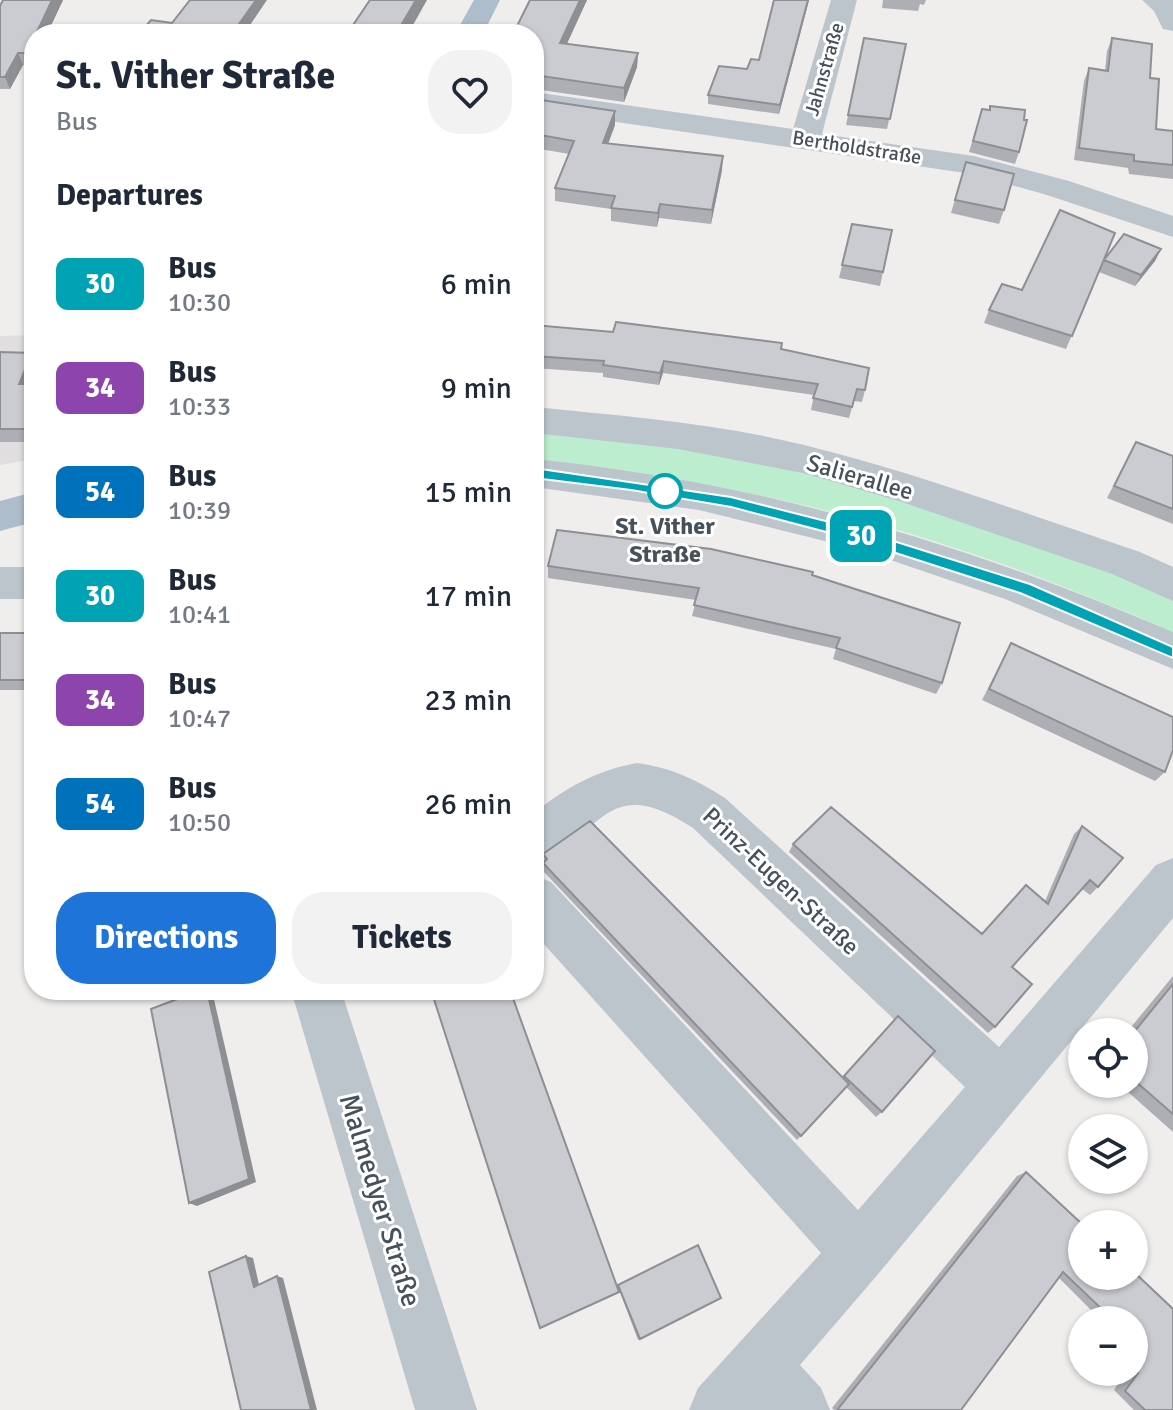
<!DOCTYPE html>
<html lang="en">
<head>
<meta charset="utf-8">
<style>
  :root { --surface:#fff; --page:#f2f2f3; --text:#1f2937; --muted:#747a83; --accent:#1e74d9 }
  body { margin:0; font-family:Signika,sans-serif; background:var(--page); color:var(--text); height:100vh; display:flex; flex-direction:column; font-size:30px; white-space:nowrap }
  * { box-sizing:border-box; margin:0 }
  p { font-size:26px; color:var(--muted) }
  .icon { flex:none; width:44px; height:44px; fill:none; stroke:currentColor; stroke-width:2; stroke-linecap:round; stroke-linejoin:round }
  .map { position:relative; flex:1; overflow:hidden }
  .panel { position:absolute; left:24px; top:24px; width:520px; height:976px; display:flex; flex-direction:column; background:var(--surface); border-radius:32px; box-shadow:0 2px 6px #0004 }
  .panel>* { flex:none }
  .badge { padding:0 16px; border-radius:12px; font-size:28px; line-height:52px }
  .controls { position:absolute; left:1068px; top:1018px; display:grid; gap:16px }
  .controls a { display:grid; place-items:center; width:80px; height:80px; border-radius:50%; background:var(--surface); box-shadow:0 2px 6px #0004; font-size:40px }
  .map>.badge { position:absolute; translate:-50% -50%; box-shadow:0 0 0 4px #fff }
  h2 { padding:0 32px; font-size:30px; line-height:72px }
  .round { display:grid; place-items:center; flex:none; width:84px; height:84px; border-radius:32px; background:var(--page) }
  .head { display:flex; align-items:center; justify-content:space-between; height:136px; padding:0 32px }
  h1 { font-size:38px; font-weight:700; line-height:60px }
  .action { display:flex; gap:16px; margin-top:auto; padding:16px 32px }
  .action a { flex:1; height:92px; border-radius:32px; background:var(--accent); color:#fff; font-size:32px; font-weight:700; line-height:92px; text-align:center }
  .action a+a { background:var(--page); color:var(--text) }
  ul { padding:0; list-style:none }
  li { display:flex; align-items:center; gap:24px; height:104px; padding:0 32px }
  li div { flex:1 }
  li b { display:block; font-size:30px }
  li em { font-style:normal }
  li .badge { min-width:88px; font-weight:700; text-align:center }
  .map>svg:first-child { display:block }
  .education { fill:#e1dedf }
  .green { fill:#bcedce }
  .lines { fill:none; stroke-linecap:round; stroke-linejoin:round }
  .minor { fill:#bcc5cc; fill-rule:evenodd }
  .major { fill:#adbdcc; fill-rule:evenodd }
  .wall { fill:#aeafb5 }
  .shaded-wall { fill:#8d8f93 }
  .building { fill:#caccd2; stroke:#8d8f93; stroke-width:2 }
  .line { fill:#00a3b4; stroke:#fff; stroke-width:2 }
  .stop-dot { fill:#fff; stroke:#00a3b4; stroke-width:4 }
  .labels { text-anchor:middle; stroke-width:6; stroke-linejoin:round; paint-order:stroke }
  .far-street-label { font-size:20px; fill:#46515a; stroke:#fff }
  .street-label { font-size:24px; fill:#46515a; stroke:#fff }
  .stop-label { font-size:24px; font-weight:bold; fill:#46515a; stroke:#fff }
  .near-street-label { font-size:28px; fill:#46515a; stroke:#fff }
</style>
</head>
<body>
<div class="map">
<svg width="1173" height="1410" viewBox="0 0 1173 1410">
  <rect width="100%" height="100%" fill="#f0eded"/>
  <path class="education" d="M34,335V459L0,465V336Z"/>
  <path class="green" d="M534,430L686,446L806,468L1173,591V632C1046,576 916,530 781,500C700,482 616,472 534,461Z"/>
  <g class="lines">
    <path class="minor" d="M831,0H857L822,134L974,156L1069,181L1173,216V237L1047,195L972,174L534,110V92L793,129Z
      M1142,0H1173V31L1163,29L1154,11Z
      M534,407C624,416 716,423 804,445C918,473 1029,515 1140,552L1173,567V601L1112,574L899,501L803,473L678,449L534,433Z
      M534,459C764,483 961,542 1173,632V669L1005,599L861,550L699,510L534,487Z
      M0,567H34V599H0Z
      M637,763C670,767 697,780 725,798L999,1047L1156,865L1173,858V918L879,1273L800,1365L821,1388L830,1410H689L698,1388L821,1253L534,933V875L551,882L858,1210L965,1087L693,828C604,770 604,837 534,864V813C565,788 597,770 637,763Z
      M291,990H341L477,1410H415Z"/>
    <path class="major" d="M474,0H500L483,34H455Z
      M34,492V522L0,531V501Z"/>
  </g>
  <path class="wall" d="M3,0H63L47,34H34L33,65H23L10,89H0V6Z
    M530,0H587L567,44L638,53L637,67L624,102L534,89V34Z
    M772,0H809L779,114L708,104V95L747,69L759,60L774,0Z
    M883,0H926L924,5L920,4L918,11L882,8Z
    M864,38L906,44L887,129L846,125Z
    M1112,38L1150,78L1156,129L1173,131V179L1129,174L1128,168L1074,160L1084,81L1089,68L1105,71L1107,51Z
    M534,99L615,111V125L608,144L722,170L711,224L659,218L657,227L611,221V209L555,201V188L569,154L534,148Z
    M990,106L1019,152L1015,164L969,152L982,109L989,110Z
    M966,162L1004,210L999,224L951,213Z
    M852,224L883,272L880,286L839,278Z
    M34,241V257L29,246Z
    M1161,249L1155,261L1135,286L1099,272L1066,349L984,323L989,310L1022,290L1104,260Z
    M534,325L781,349L865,390L862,402L854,401L849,418L811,410L814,395L663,373L659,385L603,377V373L534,368Z
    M0,352L32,353L34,357V378L32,384H34V442H0Z
    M1136,442L1173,456V524L1107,498Z
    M548,566L812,575L942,683L936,694L833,659L836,649L692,616L696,600L548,578Z
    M0,633H34V690H0Z
    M1011,643L1165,772L1155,781L982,700Z
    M1082,826L1098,887L1090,895L1082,889L1012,967L995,1027L988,1033L789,852L793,844L982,934L1045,901L1074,834Z
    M543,854L842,1078L898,1016L882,1112L876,1117L846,1087L797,1140L544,872Z
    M1173,976V1132L1119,1084H1134V1032H1127Z
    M1026,1172L1082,1224V1276H1134V1272L1173,1309V1410H1134L1114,1390L1126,1372H1134V1320H1092L1096,1315L1059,1278L961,1410H834L832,1408L1017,1176Z
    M618,1285L721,1298L638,1340L618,1287Z"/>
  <path class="shaded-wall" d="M52,0H63L47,34H36Z
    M256,0H267L244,34H235L234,31Z
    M416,0H427L408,34H396Z
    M580,0H587L561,56L560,43Z
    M808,0H809L779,114L780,105Z
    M34,39V62L33,65L28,53Z
    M18,53L23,65L10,89L5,77Z
    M638,53L637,67L624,102V88Z
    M615,111V125L603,157V143Z
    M723,156L722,170L711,224L712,210Z
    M660,204L659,218L657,227L658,213Z
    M1161,249L1155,261L1135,286L1141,275Z
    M32,353L34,357V378L27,397L19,384Z
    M664,361L663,373L659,385L660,373Z
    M207,990L213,995L256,1182L197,1206L189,1203Z
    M246,1256L253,1258L260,1289L254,1287Z
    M277,1276L283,1278L317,1410H311Z
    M619,1292V1293L541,1328H540Z"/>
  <path class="building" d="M3,0H52L36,34H34V39L28,53H18L5,77H0V6Z
    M190,0H256L234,31H230L228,34H139L151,20L172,23Z
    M370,0H416L396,34H347Z
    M530,0H580L560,43L638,53L624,88L534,75V34H513Z
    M774,0H808L780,105L708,95L719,66L747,69L751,59L759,60Z
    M864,38L906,44L890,119L848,115Z
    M1112,38L1152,44L1150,78L1159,79L1156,129L1173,131V165L1134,161V155L1079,148L1089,68L1108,71Z
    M534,99L615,111L603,143L723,156L712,210L660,204L658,213L611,208L615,196L555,188L574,141L534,134Z
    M990,106L1025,110L1024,120H1027L1019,152L973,141L982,109L990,110Z
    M966,162L1014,174L1004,210L955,200Z
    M1060,210L1115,233L1072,336L989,310L1002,284L1022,290Z
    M852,224L892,230L883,272L842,265Z
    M1124,234L1161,249L1141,275L1104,260Z
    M616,322L782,343L781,349L869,368L865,390L857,389L852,407L813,398L818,384L664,361L660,373L603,365L604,361L534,356V325L613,332Z
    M0,352L32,353L19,384H34V429H0Z
    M1136,442L1173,456V509L1114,486Z
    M557,530L711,549L813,572L812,575L960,623L942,683L836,648L840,638L694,605L699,588L548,566Z
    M0,633H34V680H0Z
    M1011,643L1173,717V750L1165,772L989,689Z
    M831,807L982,934L1026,885L1048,904L1082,826L1123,858L1098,887L1090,880L1012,967L1032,984L995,1027L793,844Z
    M590,821L849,1084L801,1136L543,863L547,859L543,854Z
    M1173,984V1114L1134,1080V1032Z
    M201,990H207L249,1179L189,1203L151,1009Z
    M431,990H510L619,1292L540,1328Z
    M898,1016L935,1051L882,1112L844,1076Z
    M1026,1172L1082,1224V1276H1134V1272L1173,1309V1410H1145L1125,1391L1138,1373L1134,1369V1320H1102L1107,1314L1063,1272L961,1410H839L838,1409Z
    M698,1245L721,1298L640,1339L618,1285Z
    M246,1256L254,1287L277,1276L311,1410H241L209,1272Z"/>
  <path class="line" d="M534,468L731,497L849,527L1030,584L1173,647V658L1020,593L849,538L731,507L631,490L534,478L527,473Z"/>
  <circle class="stop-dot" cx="665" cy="491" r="16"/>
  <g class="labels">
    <g class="far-street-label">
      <text transform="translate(824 69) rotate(-74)" y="7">Jahnstraße</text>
      <text transform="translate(857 147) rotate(9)" y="7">Bertholdstraße</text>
    </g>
    <g class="street-label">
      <text transform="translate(860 477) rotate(16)" y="8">Salierallee</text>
      <text transform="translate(781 881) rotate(43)" y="8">Prinz-Eugen-Straße</text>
    </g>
    <g class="stop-label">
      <text x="665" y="534">St. Vither<tspan x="665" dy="28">Straße</tspan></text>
    </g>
    <g class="near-street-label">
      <text transform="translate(381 1200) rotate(73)" y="10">Malmedyer Straße</text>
    </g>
  </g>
</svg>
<div class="controls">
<a><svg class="icon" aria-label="locate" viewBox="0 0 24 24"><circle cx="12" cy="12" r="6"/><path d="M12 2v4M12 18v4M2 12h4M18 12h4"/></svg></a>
<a><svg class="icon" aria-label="layers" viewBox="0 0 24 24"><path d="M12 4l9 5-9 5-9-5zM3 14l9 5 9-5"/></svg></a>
<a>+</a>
<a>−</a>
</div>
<b class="badge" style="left:861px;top:536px;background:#00a3b4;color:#fff">30</b>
<section class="panel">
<div class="head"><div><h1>St. Vither Straße</h1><p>Bus</p></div><a class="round"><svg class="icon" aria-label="heart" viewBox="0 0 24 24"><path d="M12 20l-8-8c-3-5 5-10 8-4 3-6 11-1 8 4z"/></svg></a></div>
<h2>Departures</h2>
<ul>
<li><span class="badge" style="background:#00a3b4;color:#fff">30</span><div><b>Bus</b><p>10:30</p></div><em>6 min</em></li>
<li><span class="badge" style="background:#8e44ad;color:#fff">34</span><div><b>Bus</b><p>10:33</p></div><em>9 min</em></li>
<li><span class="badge" style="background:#0072bc;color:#fff">54</span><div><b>Bus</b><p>10:39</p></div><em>15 min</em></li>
<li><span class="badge" style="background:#00a3b4;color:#fff">30</span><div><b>Bus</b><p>10:41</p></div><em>17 min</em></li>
<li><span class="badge" style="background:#8e44ad;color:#fff">34</span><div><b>Bus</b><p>10:47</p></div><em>23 min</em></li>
<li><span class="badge" style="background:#0072bc;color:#fff">54</span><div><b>Bus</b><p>10:50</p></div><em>26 min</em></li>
</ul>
<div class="action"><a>Directions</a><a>Tickets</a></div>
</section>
</div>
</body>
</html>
